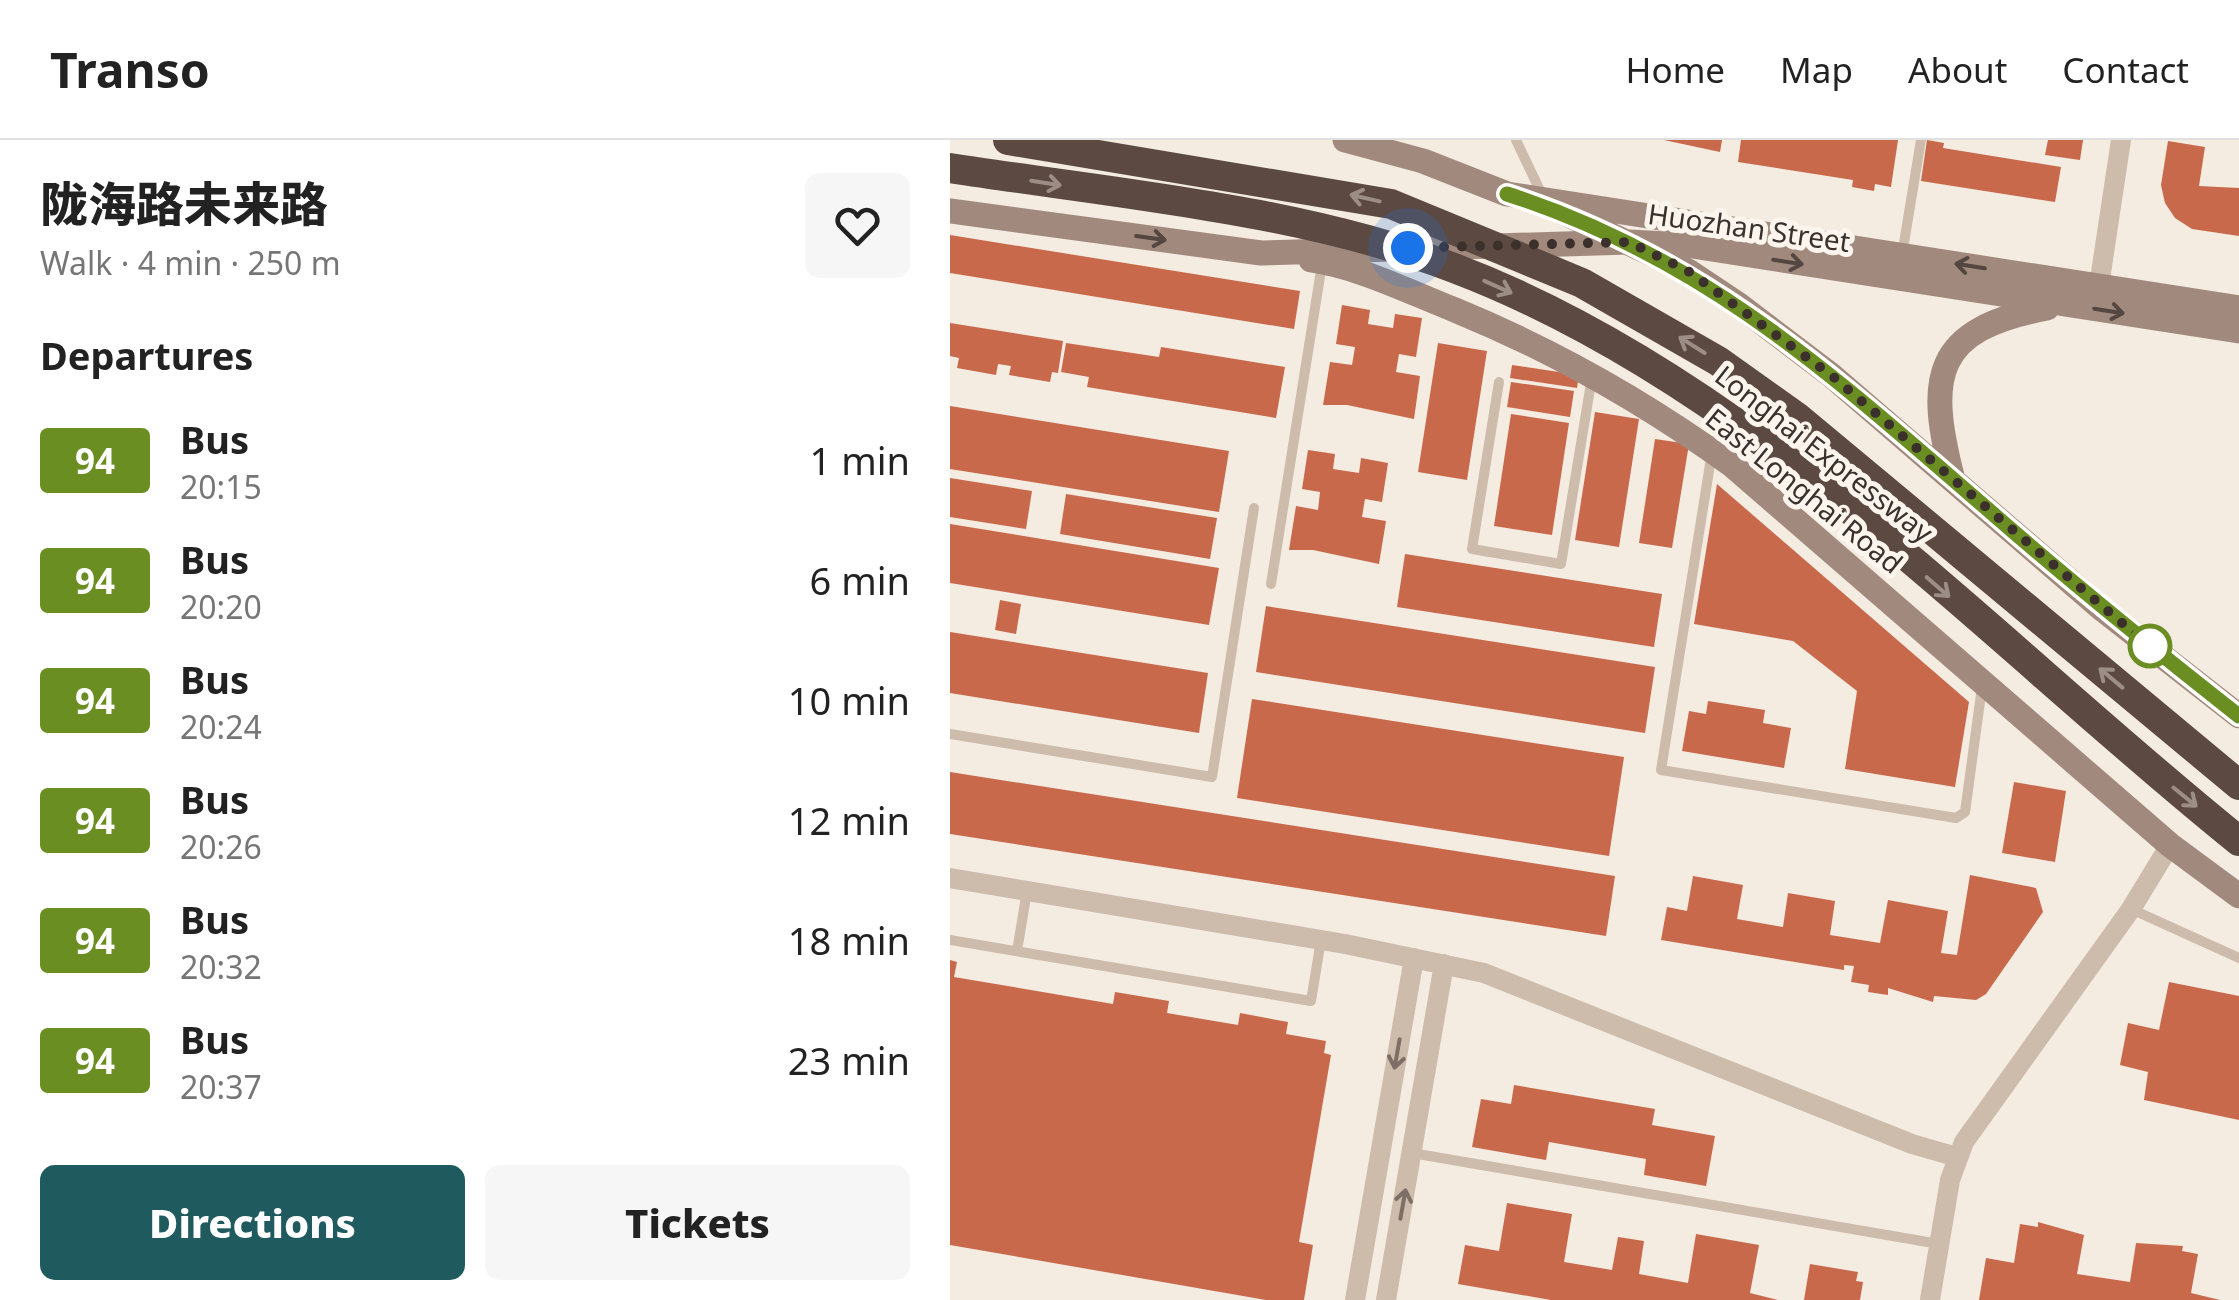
<!DOCTYPE html>
<html lang="en">
<head>
<meta charset="utf-8">
<style>
  :root { --surface:#fff; --page:#f6f6f6; --text:#222; --muted:#767676; --line:#e0e0e0; --accent:#1f5a5e }
  body { margin:0; font-family:"Noto Sans","Noto Sans SC",sans-serif; background:var(--page); color:var(--text); height:100vh; display:flex; flex-direction:column; font-size:38px; white-space:nowrap }
  * { box-sizing:border-box; margin:0 }
  p { font-size:32px; color:var(--muted) }
  .icon { flex:none; width:55px; height:55px; fill:none; stroke:currentColor; stroke-width:2; stroke-linecap:round; stroke-linejoin:round }
  .map { position:relative; flex:1; overflow:hidden }
  .drawer { display:flex; flex-direction:column; background:var(--surface); width:950px }
  .drawer>* { flex:none }
  .badge { padding:0 20px; border-radius:8px; font-size:35px; line-height:65px }
  .you { position:absolute; width:50px; height:50px; margin:-25px; border:8px solid #fff; border-radius:50%; background:#1a73e8; box-shadow:0 0 0 15px #1a73e833 }
  .map>.badge { position:absolute; translate:-50% -50%; box-shadow:0 0 0 5px #fff }
  h2 { padding:0 40px; font-size:38px; line-height:90px }
  .round { display:grid; place-items:center; flex:none; width:105px; height:105px; border-radius:15px; background:var(--page) }
  .head { display:flex; align-items:center; justify-content:space-between; height:170px; padding:0 40px }
  h1 { font-size:48px; font-weight:800; line-height:75px }
  .cta { display:flex; gap:20px; margin-top:auto; padding:20px 40px }
  .cta a { flex:1; height:115px; border-radius:15px; background:var(--accent); color:#fff; font-size:40px; font-weight:800; line-height:115px; text-align:center }
  .cta a+a { background:var(--page); color:var(--text) }
  ul { padding:0; list-style:none }
  li { display:flex; align-items:center; gap:30px; height:120px; padding:0 40px }
  li div { flex:1 }
  li b { display:block; font-size:38px }
  li em { font-style:normal }
  li .badge { min-width:110px; font-weight:700; text-align:center }
  header { display:flex; align-items:center; gap:60px; box-sizing:border-box; height:140px; padding:0 50px; background:var(--surface); border-bottom:2px solid var(--line) }
  header strong { font-size:48px }
  nav { display:flex; gap:55px; margin-inline-start:auto; font-size:35px }
  main { display:flex; flex:1; min-height:0 }
  .map>svg:first-child { display:block }
  .building { fill:#c8694b }
  .lines { fill:none; stroke-linecap:round; stroke-linejoin:round }
  .lane { stroke:#cdbbac; stroke-width:10 }
  .street { stroke:#cdbbac; stroke-width:20 }
  .secondary { stroke:#a18a7d; stroke-width:25 }
  .highway-bridge { stroke:#5c4a42; stroke-width:30 }
  .oneway { stroke:#9c8e87 }
  .oneway2 { stroke:#544640 }
  .oneway3 { stroke:#7d6f65 }
  .line-casing { stroke:#fff; stroke-width:22 }
  .line { stroke:#6b8e23; stroke-width:15 }
  .walk { stroke:#3b302b; stroke-width:10; stroke-dasharray:0 18 }
  .stop-dot { fill:#fff; stroke:#6b8e23; stroke-width:5 }
  .labels { text-anchor:middle; stroke-width:10; stroke-linejoin:round; paint-order:stroke }
  .street-label { font-size:28px; fill:#3b302b; stroke:#fbf5ee }
</style>
</head>
<body>
<header>
<strong>Transo</strong>
<nav><a>Home</a><a>Map</a><a>About</a><a>Contact</a></nav>
</header>
<main>
<section class="drawer">
<div class="head"><div><h1>陇海路未来路</h1><p>Walk · 4 min · 250 m</p></div><a class="round"><svg class="icon" aria-label="heart" viewBox="0 0 24 24"><path d="M12 20l-8-8c-3-5 5-10 8-4 3-6 11-1 8 4z"/></svg></a></div>
<h2>Departures</h2>
<ul>
<li><span class="badge" style="background:#6b8e23;color:#fff">94</span><div><b>Bus</b><p>20:15</p></div><em>1 min</em></li>
<li><span class="badge" style="background:#6b8e23;color:#fff">94</span><div><b>Bus</b><p>20:20</p></div><em>6 min</em></li>
<li><span class="badge" style="background:#6b8e23;color:#fff">94</span><div><b>Bus</b><p>20:24</p></div><em>10 min</em></li>
<li><span class="badge" style="background:#6b8e23;color:#fff">94</span><div><b>Bus</b><p>20:26</p></div><em>12 min</em></li>
<li><span class="badge" style="background:#6b8e23;color:#fff">94</span><div><b>Bus</b><p>20:32</p></div><em>18 min</em></li>
<li><span class="badge" style="background:#6b8e23;color:#fff">94</span><div><b>Bus</b><p>20:37</p></div><em>23 min</em></li>
</ul>
<div class="cta"><a>Directions</a><a>Tickets</a></div>
</section>
<div class="map">
<svg width="1289" height="1160" viewBox="0 0 1289 1160">
  <rect width="100%" height="100%" fill="#f4ebe1"/>
  <path class="building" d="M714,0H772L770,12Z
    M791,0H948L941,47L925,44L924,51L902,47L903,40L788,22Z
    M977,0L994,3L993,8L1111,27L1105,62L971,41Z
    M1098,0H1133L1130,20L1095,15Z
    M1218,1L1255,7L1249,46L1289,48V96L1242,89L1225,78L1215,63L1211,45Z
    M0,95L350,151L344,189L0,133Z
    M392,165L420,170L418,184L443,188L445,174L472,178L466,217L449,214L446,232L470,236L464,279L397,265H373L380,222L402,225L405,207L386,204Z
    M0,183L113,201L108,233L102,232L100,242L59,235L61,226L48,224L46,235L7,228L9,218L0,216Z
    M116,203L209,217L211,207L335,227L326,278L137,247L139,237L111,232Z
    M488,203L537,211L517,340L468,332Z
    M562,225L629,235L627,248L560,238Z
    M561,242L624,251L620,277L557,267Z
    M0,266L279,311L269,372L0,329Z
    M645,272L689,279L669,407L625,400Z
    M561,274L619,283L602,395L544,386Z
    M705,299L739,304L722,408L689,403Z
    M358,310L385,314L383,329L409,333L411,318L438,323L432,362L415,359L412,377L436,381L429,424L363,410H339L346,366L368,370L370,352L352,349Z
    M0,338L82,351L76,389L0,377Z
    M767,344L1019,562L1005,647L895,629L907,551L843,501L744,484Z
    M116,354L267,378L260,419L110,394Z
    M0,384L269,428L259,485L0,443Z
    M455,414L712,454L704,507L447,467Z
    M50,460L71,464L66,494L45,490Z
    M316,466L705,527L695,593L306,532Z
    M0,492L258,533L249,593L0,553Z
    M302,559L674,617L659,716L287,658Z
    M758,561L815,570L813,583L841,588L834,628L732,611L739,571L756,574Z
    M0,632L665,736L656,796L0,694Z
    M1064,642L1116,651L1105,722L1052,713Z
    M1020,735L1086,748L1093,772L1036,854L1026,860L984,856L983,862L938,848V855L918,852L919,845L901,842L904,826L894,825V830L711,800L717,767L737,771L743,736L793,745L787,779L833,787L838,753L885,761L880,795L930,803L938,760L998,771L991,813L1007,815Z
    M0,820L7,822L4,837L163,864L165,852L219,861L217,873L288,885L290,873L338,882L336,894L376,901L374,913L381,915L349,1102L363,1105L354,1160H316L0,1105Z
    M1219,842L1289,856V980L1194,960L1198,932L1170,925L1178,883L1209,890Z
    M564,945L705,969L702,985L765,996L756,1046L694,1035L696,1019L599,1002L596,1020L522,1007L531,959L561,964Z
    M557,1063L622,1074L614,1122L662,1130L668,1097L694,1101L689,1134L738,1143L746,1094L809,1105L800,1153L828,1160H601L508,1144L515,1105L549,1111Z
    M1088,1082L1134,1095L1127,1134L1180,1142L1186,1103L1233,1106L1232,1111L1248,1114L1241,1153L1270,1160H1029L1036,1118L1064,1123L1070,1084L1088,1087Z
    M860,1124L908,1132L906,1141L913,1142L910,1160H854Z"/>
  <g class="lines">
    <path class="lane" d="M566,0L594,59
      M952,115L971,0
      M549,242L522,409L611,424L642,237
      M762,312L711,630L1006,678L1015,672L1032,547
      M321,444L372,124
      M0,594L262,637L304,368
      M1181,769L1289,818
      M0,800L361,861L371,800
      M67,811L77,751
      M462,1013L989,1104"/>
    <path class="street" d="M1149,146L1171,0
      M0,738L395,804L534,833L962,1004L1007,1017
      M405,1160L464,818
      M436,1160L494,824
      M980,1160L1000,1040L1014,1002L1181,769L1220,705"/>
    <path class="secondary" d="M395,0L473,21L557,54L1289,168
      M0,71L311,113L679,102L736,105L1289,191
      M610,71L738,131L789,165L881,235L1152,469L1289,576
      M361,120C410,127 459,152 505,170C605,211 696,263 783,326L1220,705L1289,756
      M1003,340C976,236 983,189 1097,168"/>
    <path class="highway-bridge" d="M58,0L441,64L632,143L768,221L848,278L1289,645
      M0,28C162,53 351,69 504,128C805,242 1041,502 1289,701"/>
  </g>
  <defs><path id="oneway-shaft" d="M-6 0H5M1.5-3L5.5 0L1.5 3" fill="none" stroke-width="1.6" stroke-linecap="round" stroke-linejoin="round" transform="scale(2.5)"/></defs>
  <g class="oneway">
    <use href="#oneway-shaft" transform="translate(96 43) rotate(9)"/>
    <use href="#oneway-shaft" transform="translate(415 58) rotate(-167)"/>
    <use href="#oneway-shaft" transform="translate(548 147) rotate(24)"/>
    <use href="#oneway-shaft" transform="translate(742 205) rotate(-148)"/>
    <use href="#oneway-shaft" transform="translate(988 447) rotate(41)"/>
    <use href="#oneway-shaft" transform="translate(1161 538) rotate(-140)"/>
    <use href="#oneway-shaft" transform="translate(1235 657) rotate(39)"/>
  </g>
  <g class="oneway2">
    <use href="#oneway-shaft" transform="translate(201 98) rotate(8)"/>
    <use href="#oneway-shaft" transform="translate(838 122) rotate(9)"/>
    <use href="#oneway-shaft" transform="translate(1020 126) rotate(-171)"/>
    <use href="#oneway-shaft" transform="translate(1159 171) rotate(9)"/>
  </g>
  <g class="oneway3">
    <use href="#oneway-shaft" transform="translate(447 914) rotate(100)"/>
    <use href="#oneway-shaft" transform="translate(453 1064) rotate(-80)"/>
  </g>
  <g class="lines">
    <defs>
      <path id="line" d="M557,54C759,119 885,238 1042,373C1122,443 1205,510 1289,576"/>
    </defs>
    <use href="#line" class="line-casing"/>
    <use href="#line" class="line"/>
    <path class="walk" d="M458,108L679,102L738,131L881,235L1206,512L1200,506"/>
  </g>
  <circle class="stop-dot" cx="1200" cy="506" r="20"/>
  <g class="labels">
    <g class="street-label">
      <text transform="translate(799 88) rotate(8)" y="10">Huozhan Street</text>
      <text transform="translate(874 314) rotate(38)" y="10">Longhai Expressway</text>
      <text transform="translate(854 351) rotate(39)" y="10">East Longhai Road</text>
    </g>
  </g>
</svg>
<div class="you" style="left:458px;top:108px"></div>
</div>
</main>
</body>
</html>
